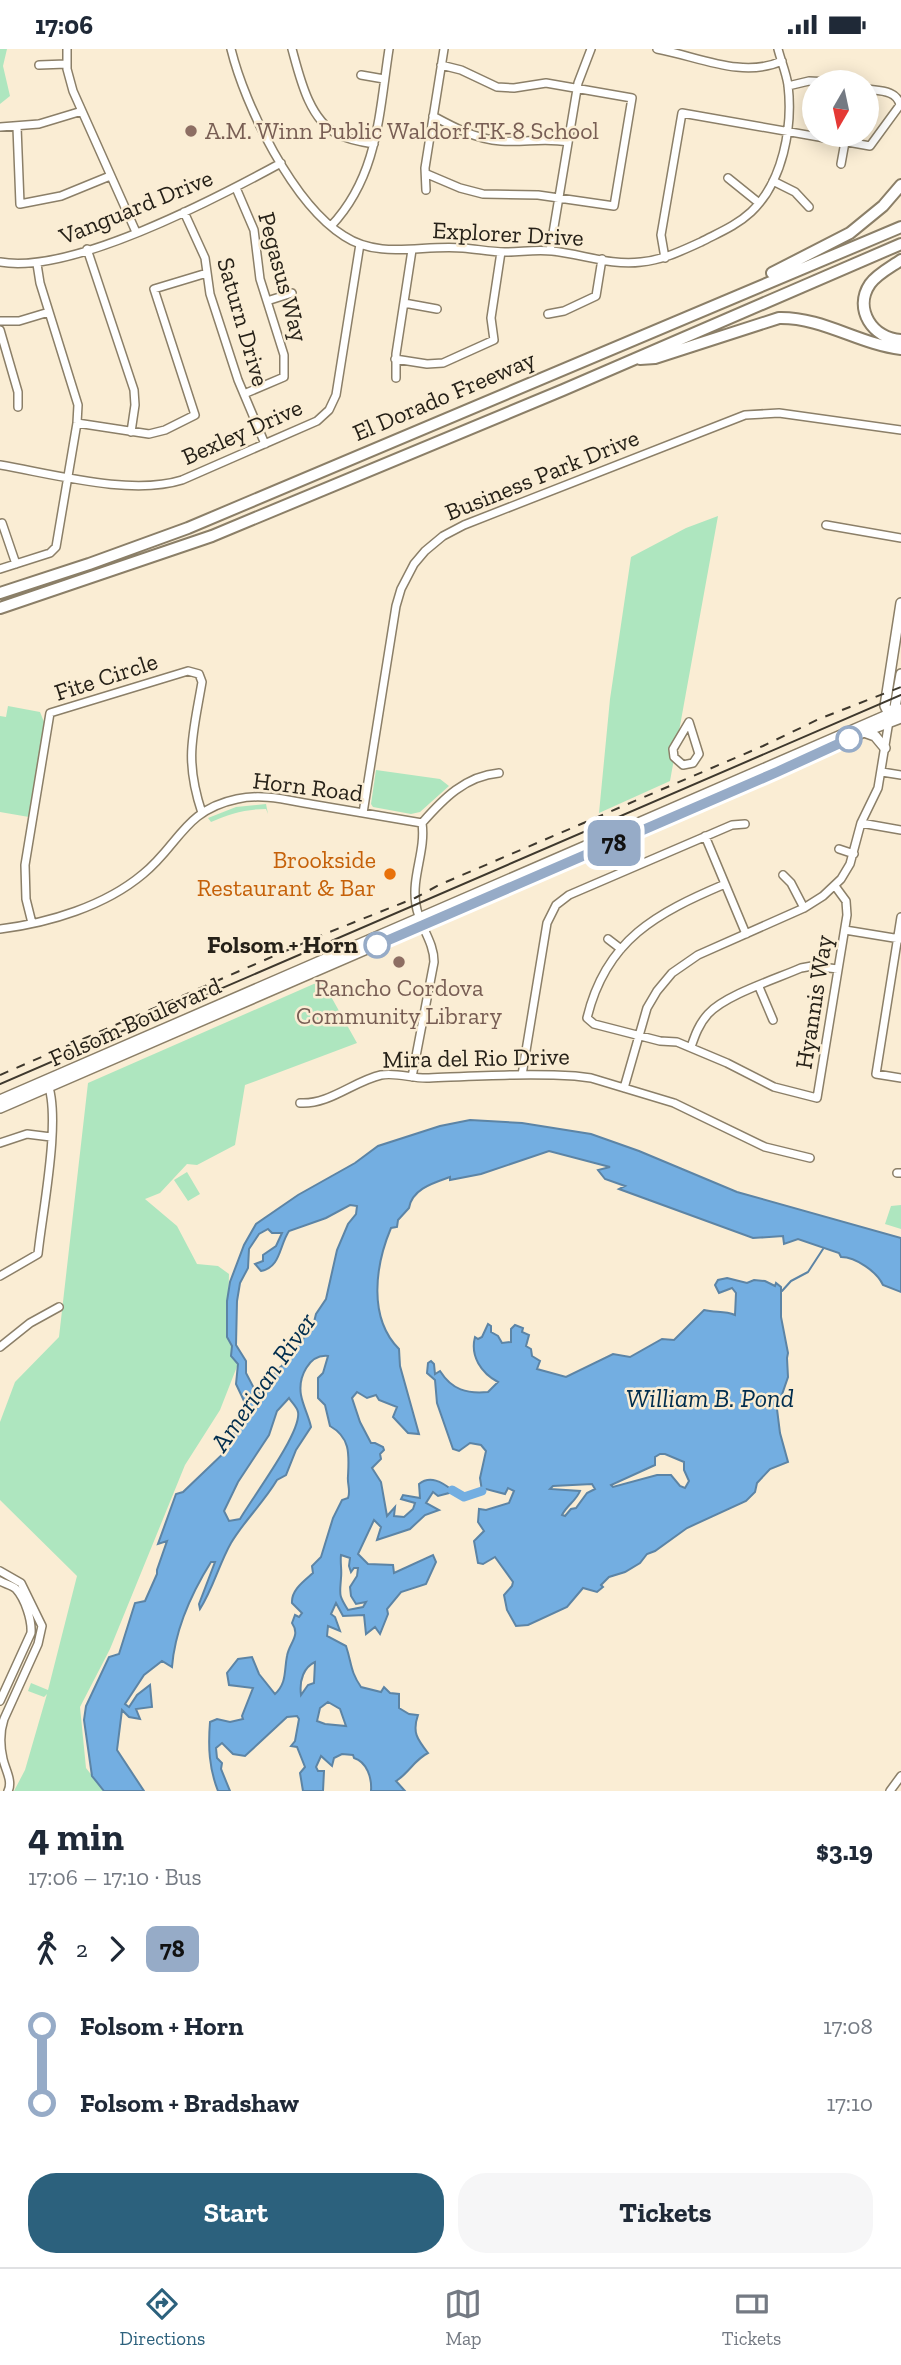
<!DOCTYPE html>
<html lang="en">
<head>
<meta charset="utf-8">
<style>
  :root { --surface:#fff; --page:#f6f6f7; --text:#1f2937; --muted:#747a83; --line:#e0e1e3; --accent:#2c617d }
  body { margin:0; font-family:"Zilla Slab",serif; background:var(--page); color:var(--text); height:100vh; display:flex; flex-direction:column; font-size:26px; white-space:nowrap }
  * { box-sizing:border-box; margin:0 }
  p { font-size:23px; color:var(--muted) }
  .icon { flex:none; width:38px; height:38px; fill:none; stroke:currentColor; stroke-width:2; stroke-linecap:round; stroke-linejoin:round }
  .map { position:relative; height:1742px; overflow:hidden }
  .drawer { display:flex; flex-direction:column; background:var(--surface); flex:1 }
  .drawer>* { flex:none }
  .badge { padding:0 14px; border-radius:10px; font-size:24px; line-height:46px }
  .needle { width:46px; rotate:189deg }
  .fabs { position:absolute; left:802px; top:21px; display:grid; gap:14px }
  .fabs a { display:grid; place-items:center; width:77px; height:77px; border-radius:50%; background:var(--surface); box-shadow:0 4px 18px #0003; font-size:35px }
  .map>.badge { position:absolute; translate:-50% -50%; box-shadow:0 0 0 4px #fff }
  .legs { display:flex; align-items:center; gap:10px; height:77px; padding:0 28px; font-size:23px }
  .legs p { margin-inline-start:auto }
  .head { display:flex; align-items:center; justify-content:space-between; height:119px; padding:0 28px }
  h1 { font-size:38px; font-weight:700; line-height:52px }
  .primary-button { display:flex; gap:14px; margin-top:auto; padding:14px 28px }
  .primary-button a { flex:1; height:80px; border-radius:28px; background:var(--accent); color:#fff; font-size:28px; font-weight:700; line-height:80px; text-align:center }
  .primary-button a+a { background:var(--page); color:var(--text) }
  ul { padding:0 28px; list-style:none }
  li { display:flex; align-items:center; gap:24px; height:77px; font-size:26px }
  li i { display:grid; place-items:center; width:10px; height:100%; margin:0 9px; background:currentColor }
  li i::after { content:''; width:18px; height:18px; margin:-9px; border:5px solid; border-radius:50%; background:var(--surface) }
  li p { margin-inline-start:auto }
  li:first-child i { background:linear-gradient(#0000 50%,currentColor 0) }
  li:last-child i { background:linear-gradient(currentColor 50%,#0000 0) }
  .status { display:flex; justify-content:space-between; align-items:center; height:49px; padding:0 35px; background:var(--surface); direction:ltr }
  .status svg { height:19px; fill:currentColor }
  .tab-bar { display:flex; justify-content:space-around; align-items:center; height:98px; border-top:2px solid var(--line); background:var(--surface); font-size:19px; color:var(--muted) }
  .tab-bar a { display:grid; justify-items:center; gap:4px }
  .tab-bar .current { color:var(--accent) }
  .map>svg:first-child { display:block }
  .green { fill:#aee6bf }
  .water { fill:#73aee1; stroke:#5c84a5; stroke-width:2; fill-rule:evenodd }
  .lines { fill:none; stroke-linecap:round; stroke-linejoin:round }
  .stream { stroke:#5c84a5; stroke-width:2 }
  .river { stroke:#73aee1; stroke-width:9 }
  .minor-casing { stroke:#8b7f68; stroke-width:10 }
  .major-casing { stroke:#8b7f68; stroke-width:12 }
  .highway-casing { stroke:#8b7f68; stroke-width:14 }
  .minor { stroke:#fff; stroke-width:7 }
  .major { stroke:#fff; stroke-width:9 }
  .highway { stroke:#fff; stroke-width:10 }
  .tram { stroke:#3e382d; stroke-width:2 }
  .rail { stroke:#3e382d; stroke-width:2; stroke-dasharray:9 9; stroke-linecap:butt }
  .line-1-casing { stroke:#fff; stroke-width:16 }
  .line-1 { stroke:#96abc7; stroke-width:10 }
  .education-dot { fill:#8d6e63; stroke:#faedd4; stroke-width:2.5 }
  .stop-1-dot { fill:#fff; stroke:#96abc7; stroke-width:3.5 }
  .food-dot { fill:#e8710a; stroke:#faedd4; stroke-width:2.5 }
  .labels { text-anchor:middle; stroke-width:5; stroke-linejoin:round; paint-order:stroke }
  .education-label { font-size:24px; fill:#785e54; stroke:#faedd4; text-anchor:start }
  .street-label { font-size:24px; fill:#262118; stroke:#faedd4 }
  .food-label { font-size:24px; fill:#c56008; stroke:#faedd4; text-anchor:end }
  .stop-label { font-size:24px; font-weight:bold; fill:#262118; stroke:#faedd4; text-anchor:end }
  .water-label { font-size:26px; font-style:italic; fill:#002d4e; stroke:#faedd4 }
</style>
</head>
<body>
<div class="status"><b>17:06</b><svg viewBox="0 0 49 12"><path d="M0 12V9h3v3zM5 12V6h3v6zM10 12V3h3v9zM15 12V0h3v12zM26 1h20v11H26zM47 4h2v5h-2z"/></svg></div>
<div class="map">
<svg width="901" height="1742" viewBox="0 0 901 1742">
  <rect width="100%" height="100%" fill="#faedd4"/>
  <path class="green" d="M0,0H7L3,17L10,47L0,55Z
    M718,467L670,732L599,764L610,650L631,508L686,479Z
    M8,657L40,663L44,673L29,768L0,763V667L6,668Z
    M376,721L440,730L449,737L420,763L411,765L373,758L371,755Z
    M266,755L268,765L266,760C246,760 229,765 211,773L208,769L236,758Z
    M325,930L329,944L357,994L245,1036L235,1096L197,1116L187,1115L160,1144L145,1150L177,1177L197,1215L218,1217L229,1225L227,1288L232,1297L231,1307L238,1315L220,1361L185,1416L110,1600L80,1658L86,1719L104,1742H14L25,1721L47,1645L44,1648L28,1642L31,1634L48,1641L77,1527L0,1451V1373L15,1333L59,1288L88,1034Z
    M187,1123L200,1145L188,1152L174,1131Z
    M901,1156V1180L885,1175L891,1157Z"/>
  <path class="water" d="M470,1071L522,1074L591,1085L639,1102L737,1143L901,1189V1243L883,1236C877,1223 856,1208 841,1208L839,1204L798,1190L784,1195L783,1187L753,1189L619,1140L625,1137L605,1130L598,1121L610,1118L549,1102L481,1125L450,1131V1128C433,1134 412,1140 409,1159L398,1171L397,1178L391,1179C375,1217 368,1269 399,1300L400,1317L419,1385L408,1384L393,1368L397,1358L379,1351L376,1346L367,1349L357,1343L352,1349L360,1373L371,1394H375L383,1398L384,1401L380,1405L381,1410L372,1419L381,1433L387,1467L395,1458L394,1467L404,1468L413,1460L415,1454L401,1450L403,1446L420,1449L419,1435C430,1426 442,1433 452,1441L449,1444L438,1447L433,1443L426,1454L439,1461L425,1466L410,1480L377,1491L381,1478L374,1471L358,1505L368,1515L393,1516L394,1524L433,1506L436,1513L426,1535L401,1543L387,1560L388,1565L380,1585L375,1578L366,1585L364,1566L343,1567L336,1554L331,1565L335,1568L340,1582L328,1577L327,1587L346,1597C352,1615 350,1622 361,1638L381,1643L384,1638L390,1644L399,1645V1659L409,1665L418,1666C412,1683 417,1690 428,1704C414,1711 409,1724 396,1732L405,1742H371C372,1729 367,1713 354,1709L353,1706L342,1705L334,1709L332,1717L321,1707L316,1718L318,1722H324L323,1742H303L300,1724L305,1718L297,1698L291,1697L295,1692L299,1670L297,1667L287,1668L245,1707L233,1705L222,1694L216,1699L217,1709L222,1714L221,1720L230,1742H218C209,1719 208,1698 210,1673L217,1670L230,1673L243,1670L242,1667L253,1639L229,1636L227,1624L238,1610L252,1608L259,1625L275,1645C287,1634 284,1622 287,1607C289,1594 301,1587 292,1574L295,1566L299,1568L302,1564L292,1554C291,1541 304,1532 313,1524L312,1517L321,1508L333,1469L342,1451L348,1449C351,1442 347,1435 348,1427C349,1406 351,1389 330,1377L325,1356L318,1349V1329L323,1324L328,1307C309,1305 298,1328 301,1346C303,1357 309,1368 311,1378L296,1401L286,1426L277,1431C264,1453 244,1472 231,1494C219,1515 213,1540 200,1560L199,1555L215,1513H211C191,1545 175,1580 172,1618L162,1612L144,1626L125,1655L129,1658L137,1646L150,1636L152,1658L136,1660L140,1670L129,1668L122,1661L117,1701L144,1742H104L92,1727L84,1671L86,1657L109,1608L119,1605L135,1554L145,1552L157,1525V1521L167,1492L158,1495L176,1445L183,1443L228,1400L245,1354L236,1335L238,1315L231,1307L232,1297L227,1288V1252L230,1233L244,1196L256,1175L298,1146L355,1114L378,1097L440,1077ZM350,1156L357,1157L356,1165L348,1175L337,1201L326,1250L316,1265L313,1277L310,1284L301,1291L288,1311L275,1323L267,1341L257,1345L246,1324V1312L236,1296L237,1252L240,1234L248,1219L249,1200L259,1185L268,1180L272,1184H282L276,1197L263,1206V1212L255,1215L261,1222C281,1218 279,1197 289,1182L326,1169ZM289,1349C292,1354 297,1358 298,1363C302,1383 252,1449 240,1470L229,1472L224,1462L238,1433L269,1386L277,1362ZM341,1506L350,1509L349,1517L351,1523L354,1519H358L357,1527L350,1538L351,1547L356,1555L366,1553L363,1558L348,1561C338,1545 340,1546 341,1529C342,1521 340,1513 341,1506ZM315,1613L314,1634L308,1636L301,1646C299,1631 304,1618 315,1613ZM328,1653L340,1660L346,1677L325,1675L317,1672L320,1659Z
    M727,1229L747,1234L754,1231L765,1232L775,1237L776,1234L781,1238V1268L788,1304L787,1309L788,1328L777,1360L780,1384L788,1413L770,1420L757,1434L755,1443L746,1452L687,1479L655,1502L647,1505L640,1514L625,1523L609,1528L601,1536L603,1538L597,1543L583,1539L567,1558L528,1576L516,1577L507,1561L504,1546L512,1537L513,1533L495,1508L483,1515L478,1514L474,1492L484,1482L478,1473L479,1460L486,1461L509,1454L514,1442L508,1439L505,1445L486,1440L482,1442L480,1429L486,1402L481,1396L470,1394L459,1402L453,1400L437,1354L435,1331L427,1324L428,1314L431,1312L434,1315L435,1325L440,1322C452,1341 467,1345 488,1343L498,1333C481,1324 470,1307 475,1288L478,1290L482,1288L488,1275L491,1277V1283L498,1287L502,1294L511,1293V1280L515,1276L523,1279L522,1283L529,1286L526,1297L531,1300L532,1307L540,1312L537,1320L566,1328L613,1305L630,1308L662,1290L674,1291L704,1261C716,1264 724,1261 735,1266L736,1244L732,1239L719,1244L715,1236L718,1231ZM660,1405H665L684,1413V1421L689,1432L685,1439L680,1437L671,1426H657L613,1438L611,1436L655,1416V1408ZM592,1435L595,1440L587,1444L576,1459L571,1460L565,1467L562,1466C567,1456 576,1452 580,1442L550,1440L553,1437Z"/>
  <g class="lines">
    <path class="stream" d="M782,1242L791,1232L808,1223L823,1200"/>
    <path class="river" d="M452,1441L464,1448L482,1442"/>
    <defs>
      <path id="minor" d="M67,0V20L73,42L136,183
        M231,0C245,57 293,155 344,187C380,211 423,195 463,199C477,200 491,203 505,203C521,203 536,200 552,202C582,205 611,217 641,213C663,211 681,202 701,193C718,184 736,177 751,163C783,133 793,78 788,36C786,23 781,12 778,0
        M292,0C300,29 309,70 337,85C349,91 362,93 374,95
        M657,0C697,7 742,30 782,12
        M39,16L66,15
        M361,26L384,30
        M788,37L809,32L830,33
        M433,67C455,79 476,90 501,92C525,94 543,88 568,93
        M0,78L39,75L82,62
        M17,78L20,155L61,147L110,127
        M841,115L845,93
        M427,125L460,139L483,145L538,146L614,157L632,49L546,34L514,39L497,38L461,21L441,16
        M728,129L759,154
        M773,132L795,143L809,158
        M236,139L254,181L260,230L284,306V328L244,345
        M426,141L425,119L444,0
        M184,163L205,209L210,245L238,331L265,395
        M331,177C378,127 379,65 389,0
        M87,200L134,341L135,356L131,383
        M550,202L578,34L591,0
        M665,209L661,186L682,64L870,97L900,56C897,41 879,42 866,40
        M0,213C70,226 217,149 281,114
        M267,252L292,244
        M404,254L437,260
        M548,265L564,262L596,247L602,210
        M0,272H19L49,263
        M0,281L18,343V358
        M395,310L427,315L443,314L494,291L491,269L501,203
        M396,329V305L412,201
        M77,374L149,385L165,381L195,366L154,240L207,224
        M0,416C53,425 131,447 182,431L317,372L329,361L336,346L360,195
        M2,474L16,515
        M826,476L901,489
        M0,520L50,504L56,498L77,374L78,356L40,234L37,215
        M689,673L699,705L693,714L683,716L674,708L673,700Z
        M882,723L901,726
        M363,764L396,557L401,540L414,515L425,502L443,487L464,476L745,366L779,364L901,381
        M422,774C443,750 465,727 499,724
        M861,774L901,781
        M705,787L746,885
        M839,800L854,805
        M783,826L791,834L804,859
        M725,835C657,864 606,890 587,969L594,975L660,992L677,993L727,1014L774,1038L817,1049L847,866L846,852L835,837
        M901,868L876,1025L901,1029
        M32,874L26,850L25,816L50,664L188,622L199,625L202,633C193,686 184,710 202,764
        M0,880C49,874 105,857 143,825C179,796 184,761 237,750C264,744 290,752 316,756C352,762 387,768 422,774C426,802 411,828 416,856C419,877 434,892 434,913L412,1028
        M845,881L900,890
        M608,890L621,900
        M759,938L773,971
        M691,998C695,986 699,975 708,965C725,946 776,930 801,919L812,917L838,920
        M522,1026L547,874L556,856L569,846L732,776L745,775
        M624,1039L647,959L657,942L672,924L698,906L804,859L823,847L841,830L850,815L861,774L878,739L889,672
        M300,1054C329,1056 354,1032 381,1026C397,1023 413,1030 429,1029C478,1027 527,1024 575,1027L591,1029L674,1054L765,1098L810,1109
        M0,1094L27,1085L51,1088
        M897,1124H901
        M0,1227L38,1205C42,1165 62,1067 47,1033
        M0,1298L30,1274L59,1258
        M0,1522L21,1534L42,1577L38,1595L4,1670C0,1682 0,1697 3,1710C5,1720 13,1732 8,1742
        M0,1532C5,1535 12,1536 16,1540C25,1550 32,1571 31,1584L0,1652
        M890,1742L901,1727"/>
      <path id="major" d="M891,663L895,658L901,625
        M889,665L885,657L901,554
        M864,683L875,687L885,699
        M0,1051L901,660
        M0,1059L801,712L864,683L901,669"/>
      <path id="highway" d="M901,211C891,218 877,225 870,235C853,260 873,290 901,291
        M772,224L850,184L883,157L901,136
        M640,310L655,309L779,269C822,268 859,295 901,300
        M0,544L89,515L188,479L901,178
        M0,559L212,487L563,341L901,195"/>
    </defs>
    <use href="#minor" class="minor-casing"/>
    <use href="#major" class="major-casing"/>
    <use href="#highway" class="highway-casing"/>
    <use href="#minor" class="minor"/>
    <use href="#major" class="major"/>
    <use href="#highway" class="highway"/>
    <path class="tram" d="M0,1035L901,646"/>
    <path class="rail" d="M0,1026L327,884L415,849L439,836L763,697L819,670L901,638"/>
  </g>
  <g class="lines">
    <defs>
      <path id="line-1" d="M377,896L777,723L849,690"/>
    </defs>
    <use href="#line-1" class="line-1-casing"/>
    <use href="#line-1" class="line-1"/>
  </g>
  <g class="education-dot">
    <circle cx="191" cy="82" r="7"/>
    <circle cx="399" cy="913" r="7"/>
  </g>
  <g class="stop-1-dot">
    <circle cx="849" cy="690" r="12"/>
    <circle cx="377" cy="896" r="12"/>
  </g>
  <circle class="food-dot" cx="390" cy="825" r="7"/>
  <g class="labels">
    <g class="education-label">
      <text x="205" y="90">A.M. Winn Public Waldorf TK-8 School</text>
      <text x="399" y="947" text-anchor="middle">Rancho Cordova<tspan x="399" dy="28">Community Library</tspan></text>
    </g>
    <g class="street-label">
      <text transform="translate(136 158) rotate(-22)" y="8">Vanguard Drive</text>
      <text transform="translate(508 185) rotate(3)" y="8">Explorer Drive</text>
      <text transform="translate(283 228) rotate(75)" y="8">Pegasus Way</text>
      <text transform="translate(243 273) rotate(74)" y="8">Saturn Drive</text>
      <text transform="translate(444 347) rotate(-23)" y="8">El Dorado Freeway</text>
      <text transform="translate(242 383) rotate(-24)" y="8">Bexley Drive</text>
      <text transform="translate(542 426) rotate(-22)" y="8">Business Park Drive</text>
      <text transform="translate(106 628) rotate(-18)" y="8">Fite Circle</text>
      <text transform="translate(308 738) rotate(7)" y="8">Horn Road</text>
      <text transform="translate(814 953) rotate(-81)" y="8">Hyannis Way</text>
      <text transform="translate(135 973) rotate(-24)" y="8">Folsom Boulevard</text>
      <text transform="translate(476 1009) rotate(-1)" y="8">Mira del Rio Drive</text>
    </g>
    <g class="food-label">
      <text x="376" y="819">Brookside<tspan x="376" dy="28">Restaurant &amp; Bar</tspan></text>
    </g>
    <g class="stop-label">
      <text x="358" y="904">Folsom + Horn</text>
    </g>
    <g class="water-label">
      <text transform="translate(263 1333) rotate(-55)" y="9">American River</text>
      <text x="710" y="1358">William B. Pond</text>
    </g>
  </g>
</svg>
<div class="fabs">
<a><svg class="needle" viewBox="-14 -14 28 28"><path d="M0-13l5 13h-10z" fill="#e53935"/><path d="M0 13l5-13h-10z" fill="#747a83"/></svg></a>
</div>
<b class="badge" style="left:614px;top:794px;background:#96abc7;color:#111">78</b>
</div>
<section class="drawer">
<div class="head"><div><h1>4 min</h1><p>17:06 – 17:10 · Bus</p></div><b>$3.19</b></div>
<div class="legs"><svg class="icon" aria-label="walk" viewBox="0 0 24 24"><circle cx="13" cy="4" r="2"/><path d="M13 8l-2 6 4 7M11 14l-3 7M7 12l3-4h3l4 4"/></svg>2<svg class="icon" aria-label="forward" viewBox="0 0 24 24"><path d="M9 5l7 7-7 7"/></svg><b class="badge" style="background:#96abc7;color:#111">78</b></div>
<ul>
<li><i style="color:#96abc7"></i><b>Folsom + Horn</b><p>17:08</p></li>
<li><i style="color:#96abc7"></i><b>Folsom + Bradshaw</b><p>17:10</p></li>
</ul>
<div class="primary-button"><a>Start</a><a>Tickets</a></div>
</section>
<nav class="tab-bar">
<a class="current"><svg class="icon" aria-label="directions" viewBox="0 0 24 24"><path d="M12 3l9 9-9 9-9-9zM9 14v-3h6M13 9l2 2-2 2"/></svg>Directions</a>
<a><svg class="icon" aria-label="map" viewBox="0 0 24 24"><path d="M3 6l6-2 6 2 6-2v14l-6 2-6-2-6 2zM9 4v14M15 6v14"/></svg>Map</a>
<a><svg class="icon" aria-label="tickets" viewBox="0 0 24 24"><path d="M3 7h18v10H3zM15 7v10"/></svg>Tickets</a>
</nav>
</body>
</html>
